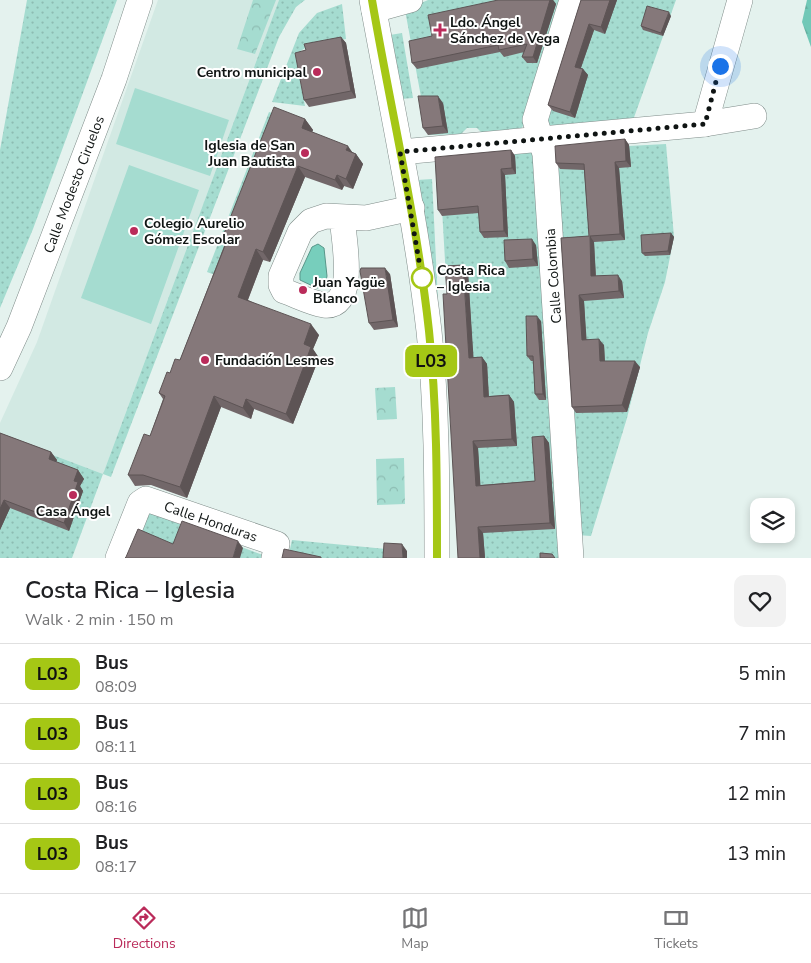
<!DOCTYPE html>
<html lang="en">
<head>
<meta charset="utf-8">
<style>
  :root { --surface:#fff; --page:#f2f2f2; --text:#202124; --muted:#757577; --line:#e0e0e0; --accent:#ba2b5a }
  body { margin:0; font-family:"Nunito Sans",sans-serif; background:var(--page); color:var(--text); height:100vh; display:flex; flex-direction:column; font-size:19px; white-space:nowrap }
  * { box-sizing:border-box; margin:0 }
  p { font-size:16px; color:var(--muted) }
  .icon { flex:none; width:28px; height:28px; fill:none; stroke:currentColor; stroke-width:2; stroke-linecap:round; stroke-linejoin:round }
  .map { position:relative; height:558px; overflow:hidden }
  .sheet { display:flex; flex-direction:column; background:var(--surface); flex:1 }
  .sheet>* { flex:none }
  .badge { padding:0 10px; border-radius:8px; font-size:18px; line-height:32px }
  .tools { position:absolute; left:750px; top:498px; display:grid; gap:10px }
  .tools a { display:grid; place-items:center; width:45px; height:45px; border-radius:10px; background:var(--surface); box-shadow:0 2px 8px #0003; font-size:25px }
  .you { position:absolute; width:25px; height:25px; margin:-12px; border:4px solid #fff; border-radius:50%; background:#1a73e8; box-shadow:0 0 0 8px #1a73e833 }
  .map>.badge { position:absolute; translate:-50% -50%; box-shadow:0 0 0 2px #fff }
  .round { display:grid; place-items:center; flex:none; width:52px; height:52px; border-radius:10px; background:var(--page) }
  .headline { display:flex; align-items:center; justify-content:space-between; height:85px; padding:0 25px }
  h1 { font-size:24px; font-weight:600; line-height:38px }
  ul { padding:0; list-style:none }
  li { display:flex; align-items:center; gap:15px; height:60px; padding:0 25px; border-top:1px solid var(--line) }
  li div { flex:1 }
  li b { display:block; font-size:19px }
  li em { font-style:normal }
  li .badge { min-width:55px; font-weight:700; text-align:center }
  .tab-bar { display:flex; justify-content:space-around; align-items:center; height:70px; border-top:1px solid var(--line); background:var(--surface); font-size:14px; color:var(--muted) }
  .tab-bar a { display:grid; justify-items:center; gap:2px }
  .tab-bar .current { color:var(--accent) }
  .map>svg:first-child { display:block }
  .built { fill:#d2e9e3 }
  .grass { fill:#a5dcd0 }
  .forest { fill:url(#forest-firs) }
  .park { fill:url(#park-crowns) }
  .garden { fill:url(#garden-dots) }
  .water { fill:#77cebc; stroke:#589689 }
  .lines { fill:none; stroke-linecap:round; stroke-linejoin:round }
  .street-casing { stroke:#7f8c89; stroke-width:26 }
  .street { stroke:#fff; stroke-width:25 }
  .wall { fill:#726769 }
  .shaded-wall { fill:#5d5455 }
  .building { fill:#85787a; stroke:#5d5455 }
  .line-casing { stroke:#fff; stroke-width:11 }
  .line { stroke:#a5c715; stroke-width:8 }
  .walk { stroke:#0f1413; stroke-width:5; stroke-dasharray:0 9 }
  .poi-dot { fill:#ba2b5a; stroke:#fff; stroke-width:2 }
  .stop-dot { fill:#fff; stroke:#a5c715; stroke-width:2.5 }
  .labels { text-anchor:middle; stroke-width:4; stroke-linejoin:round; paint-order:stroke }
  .poi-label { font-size:14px; font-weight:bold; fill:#0f1413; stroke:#fff; text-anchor:start }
  .street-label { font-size:14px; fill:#0f1413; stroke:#fff }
  .stop-label { font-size:14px; font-weight:bold; fill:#0f1413; stroke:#fff; text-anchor:start }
</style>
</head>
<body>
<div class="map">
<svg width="811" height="558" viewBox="0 0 811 558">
  <defs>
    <pattern id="forest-firs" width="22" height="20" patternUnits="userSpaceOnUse" patternTransform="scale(1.25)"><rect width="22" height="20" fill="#71c8b7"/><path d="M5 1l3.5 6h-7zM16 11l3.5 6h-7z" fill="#61ab9c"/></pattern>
    <pattern id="park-crowns" width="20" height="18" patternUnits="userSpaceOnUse" patternTransform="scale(1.25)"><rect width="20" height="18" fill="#a5dcd0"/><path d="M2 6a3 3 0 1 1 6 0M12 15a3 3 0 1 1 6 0" fill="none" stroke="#8dbcb2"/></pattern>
    <pattern id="garden-dots" width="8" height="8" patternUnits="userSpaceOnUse" patternTransform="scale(1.25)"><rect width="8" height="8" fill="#a5dcd0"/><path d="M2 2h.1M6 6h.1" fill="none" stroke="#8dbcb2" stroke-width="1.8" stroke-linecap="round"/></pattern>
  </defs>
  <rect width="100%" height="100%" fill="#e4f2ee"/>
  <path class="built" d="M158,0H279L103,474L0,435V423L37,342Z"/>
  <path class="grass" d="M135,88L229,120L210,176L116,144Z
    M129,165L199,190L151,324L81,298Z"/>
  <path class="forest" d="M807,0H811V47L802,22Z"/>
  <path class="park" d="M253,0H276L255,54L237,49Z
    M395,387L397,419L377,420L375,388Z
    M404,458L405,504L377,505L376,459Z"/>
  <path class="garden" d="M27,0H117L33,229L0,308V150Z
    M279,0H305L296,7L279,37L111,477L103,474L72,558H0V435L103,474Z
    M428,0H566L526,122L519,131L483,134L477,128H467L461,134L428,135L405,10Z
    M579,0H676L632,123L552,129L543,115Z
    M342,4L346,39C331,42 300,42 296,59L305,106L272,102L299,33L317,13Z
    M402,33L413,98L401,99L390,35Z
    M269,112L277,115L215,275L207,272Z
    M666,144L674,237L665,282L648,333L627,418L591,536L577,535L553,150Z
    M536,151L560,558H462L439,156Z
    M432,179L438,301L417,180Z
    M145,513H151L263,555L262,558H127Z
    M292,540L407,551V558H288Z"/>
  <path class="water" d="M318,244L324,248L327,276L325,286L317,288L300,280V273L312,247Z"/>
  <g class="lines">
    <defs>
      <g id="street">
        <path d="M372,0C392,110 416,220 429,331C437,406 437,483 437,558"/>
        <path d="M740,0L705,124L754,116"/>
        <path d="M374,10L410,0"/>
        <path d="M401,152L705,124"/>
        <path d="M342,217C343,236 359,309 324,305C311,303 296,295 284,291L281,285V276L300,232L311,221L326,216L366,218L412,208"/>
        <path id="s1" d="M0,368L19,327L114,79L140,0"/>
        <path id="s2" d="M118,558L140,503L146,499L277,544L274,558"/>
        <path d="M571,558L545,154L535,120L572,0"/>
      </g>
    </defs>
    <use href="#street" class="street-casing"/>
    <use href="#street" class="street"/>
  </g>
  <path class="wall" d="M498,0H553L556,4L537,63H527L522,57L524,52L504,57L500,52L417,69L412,63L432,36Z
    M581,0H617L605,34L594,30L581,68L583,69L588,75L575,118L553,111L548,105Z
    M671,16L663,36L643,30L641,26Z
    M341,37L346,43L356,98L309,107L304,100L306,50Z
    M443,103L448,133L428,135L423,128Z
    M305,119L313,130L312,132L356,154L363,164L353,189L344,186L342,190L305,177L270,262L263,260L248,300L319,335L313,349L319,358L293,424L254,409L251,419L221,407L187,498L151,485L135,486L128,475L150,436L163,399L159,393L170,373L180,360L226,241L223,236Z
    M625,139L629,145L631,167L619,168L625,240L594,242L596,276L622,281L624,298L584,301L586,339L604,345L605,361L640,367L627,412L576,413L572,407L561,238L589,236L584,170L560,169L556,163Z
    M511,150L515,156L516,174L505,175L508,237L484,238L480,232L479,213L442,216L438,210Z
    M671,233L674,237L670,255L645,256L642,253Z
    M536,245L538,266L509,268L505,261Z
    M468,272L473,357H482L487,364L489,396L509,395L514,402L517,446L478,448L480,485L535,481L544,436L549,443L555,529L483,533L485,558H458Z
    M390,274L398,327L374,330L369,323Z
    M541,321L546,400H539L535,394L533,361H531L527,356Z
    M0,433L51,452L57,460L56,462L78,470L84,479L80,486L83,491L69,531L10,508L0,530Z"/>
  <path class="shaded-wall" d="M550,0H553L556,4L537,63L533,57Z
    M610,0H617L605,34L601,27Z
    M669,12L671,16L663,36L661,33Z
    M589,24L594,30L579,73L575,67Z
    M341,37L346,43L356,98L351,91Z
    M583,69L588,75L575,118L570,112Z
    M438,96L443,103L448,133L443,126Z
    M305,119L313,130L309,139L302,128Z
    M625,139L629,145L631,167L626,161Z
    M348,146L355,156L356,154L363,164L353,189L346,179V150Z
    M511,150L515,156L516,174L512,168Z
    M615,162L619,168L625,240L620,234Z
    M298,166L305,177L270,262L263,252Z
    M501,169L505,175L508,237L504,231Z
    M337,175L344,186L342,190L335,180Z
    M671,233L674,237L670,255L668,251Z
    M590,236L594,242L596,283L591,276Z
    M532,239L536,245L538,266L533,259Z
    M256,249L263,260L245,307L238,297Z
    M463,265L468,272L474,365L469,358Z
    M385,268L390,274L398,327L393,320Z
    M618,275L622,281L624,298L619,291Z
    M579,295L584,301L587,346L582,340Z
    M537,316L541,321L546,400L543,394Z
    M311,324L319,335L313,349L319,358L293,424L286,414L304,344Z
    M599,339L604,345L605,367L600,361Z
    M482,357L487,364L489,404L484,397Z
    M635,361L640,367L627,412L622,405Z
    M509,395L514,402L517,446L512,439Z
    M214,396L221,407L187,498L180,487Z
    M246,399L254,409L251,419L243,408Z
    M544,436L549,443L555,529L550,523Z
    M473,441L478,448L481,493L476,486Z
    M51,452L57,460L54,468L49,459Z
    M78,470L84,479L80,486L83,491L69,531L64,523L74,481Z
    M4,500L10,508L0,530V509Z
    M478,527L483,533L485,558H480Z
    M238,541L243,548L240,558H233Z
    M402,544L407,551V558H403Z"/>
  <path class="building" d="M498,0H550L533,57H522L527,44L499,50L498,45L412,63L409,41L432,36L428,15Z
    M581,0H610L601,27L589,24L575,67L583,69L570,112L548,105Z
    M647,6L669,12L661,33L641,26Z
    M341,37L351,91L304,100L295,53L306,50L304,44Z
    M418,96H438L443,126L423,128Z
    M274,107L305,119L302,128L348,146L346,150L356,154L346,179L337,175L335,180L298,166L263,252L256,249L238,297L311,324L304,344L311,347L286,414L246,399L243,408L214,396L180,487L143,475H128L144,434L150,436L165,396L159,393L167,372L170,373L175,359L180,360L228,238L223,236Z
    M625,139L626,161L615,162L620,234L590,236L591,276L618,275L619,291L579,295L582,340L599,339L600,361H635L622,405L572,407L561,238L589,236L584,164L556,163L555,146Z
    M511,150L512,168L501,169L504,231L480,232L478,206L438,210L435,157Z
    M671,233L668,251L642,253L641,235Z
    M532,239L533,259L505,261L504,240Z
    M463,265L469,358L482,357L484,397L509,395L512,439L473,441L476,486L535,481L532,437L544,436L550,523L478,527L480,558H458L443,294H447L445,266Z
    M361,268H385L393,320L369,323L360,271Z
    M526,316H537L543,394H535L533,356H527Z
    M0,433L51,452L49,459L78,470L74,481L78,482L64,523L4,500L0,509Z
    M182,521L238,541L233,558H125L126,557L138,529L173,544Z
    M384,543L402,544L403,558H383Z
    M284,549L321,557V558H282Z
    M540,553L552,554L555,558H540Z"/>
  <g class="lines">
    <defs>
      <path id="line" d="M372,0C391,111 417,220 429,331C437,406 437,483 437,558"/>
    </defs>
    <use href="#line" class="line-casing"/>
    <use href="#line" class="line"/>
    <path class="walk" d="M422,278L400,152L705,124L720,66"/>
  </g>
  <g class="poi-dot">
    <path d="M437.5 22.5h5v5h5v5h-5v5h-5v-5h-5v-5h5z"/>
    <circle cx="317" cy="72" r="5"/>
    <circle cx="305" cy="153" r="5"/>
    <circle cx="134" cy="231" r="5"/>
    <circle cx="303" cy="290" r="5"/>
    <circle cx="205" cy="360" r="5"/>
    <circle cx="73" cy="495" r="5"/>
  </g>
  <circle class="stop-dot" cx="422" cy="278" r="10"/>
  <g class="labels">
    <g class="poi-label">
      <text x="450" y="27">Ldo. Ángel<tspan x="450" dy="16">Sánchez de Vega</tspan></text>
      <text x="307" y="77" text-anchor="end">Centro municipal</text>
      <text x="295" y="150" text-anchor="end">Iglesia de San<tspan x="295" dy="16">Juan Bautista</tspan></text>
      <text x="144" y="228">Colegio Aurelio<tspan x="144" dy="16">Gómez Escolar</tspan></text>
      <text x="313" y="287">Juan Yagüe<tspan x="313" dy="16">Blanco</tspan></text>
      <text x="215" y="365">Fundación Lesmes</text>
      <text x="73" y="516" text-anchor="middle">Casa Ángel</text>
    </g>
    <g class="street-label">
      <text dy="5" stroke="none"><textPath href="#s1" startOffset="198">Calle Modesto Ciruelos</textPath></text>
      <text transform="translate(553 276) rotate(-94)" y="5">Calle Colombia</text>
      <text dy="5" stroke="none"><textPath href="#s2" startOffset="135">Calle Honduras</textPath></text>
    </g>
    <g class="stop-label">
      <text x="437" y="275">Costa Rica<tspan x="437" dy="16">– Iglesia</tspan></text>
    </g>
  </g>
</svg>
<div class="tools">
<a><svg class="icon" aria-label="layers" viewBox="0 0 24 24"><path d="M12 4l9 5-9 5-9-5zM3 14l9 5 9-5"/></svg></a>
</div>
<div class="you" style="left:720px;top:66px"></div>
<b class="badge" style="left:431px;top:361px;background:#a5c715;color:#111">L03</b>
</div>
<section class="sheet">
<div class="headline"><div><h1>Costa Rica – Iglesia</h1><p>Walk · 2 min · 150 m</p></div><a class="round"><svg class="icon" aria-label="heart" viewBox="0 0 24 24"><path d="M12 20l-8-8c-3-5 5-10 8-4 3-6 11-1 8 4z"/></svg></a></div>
<ul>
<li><span class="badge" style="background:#a5c715;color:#111">L03</span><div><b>Bus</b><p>08:09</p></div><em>5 min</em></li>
<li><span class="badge" style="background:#a5c715;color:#111">L03</span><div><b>Bus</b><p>08:11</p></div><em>7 min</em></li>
<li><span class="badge" style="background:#a5c715;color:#111">L03</span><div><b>Bus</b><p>08:16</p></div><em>12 min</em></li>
<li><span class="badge" style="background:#a5c715;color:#111">L03</span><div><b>Bus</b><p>08:17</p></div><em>13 min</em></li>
</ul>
</section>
<nav class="tab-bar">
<a class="current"><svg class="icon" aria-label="directions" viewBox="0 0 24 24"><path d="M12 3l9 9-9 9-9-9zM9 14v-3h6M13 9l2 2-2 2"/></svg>Directions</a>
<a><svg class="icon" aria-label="map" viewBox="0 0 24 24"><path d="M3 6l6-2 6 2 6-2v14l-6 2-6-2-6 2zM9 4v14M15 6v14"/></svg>Map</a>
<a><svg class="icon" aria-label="tickets" viewBox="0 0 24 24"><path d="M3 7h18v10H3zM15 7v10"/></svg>Tickets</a>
</nav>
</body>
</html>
